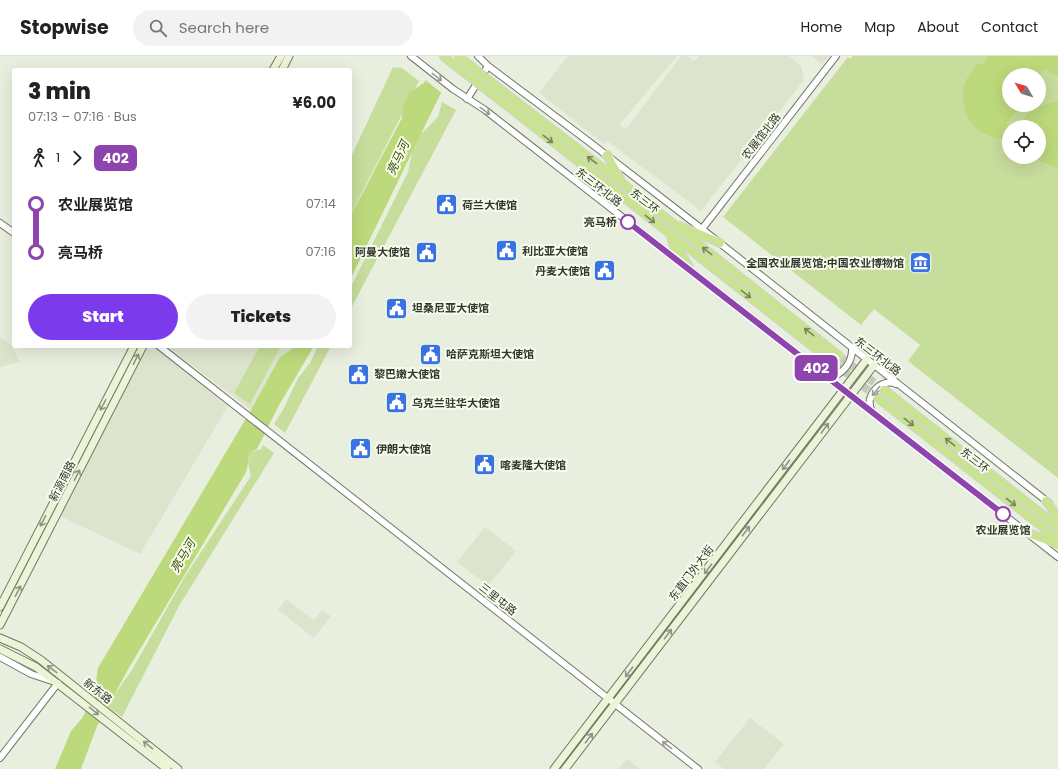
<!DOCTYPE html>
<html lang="en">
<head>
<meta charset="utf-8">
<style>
  :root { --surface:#fff; --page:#f2f2f2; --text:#222; --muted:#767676; --line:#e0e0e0; --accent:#7c3aed }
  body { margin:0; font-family:Poppins,"Noto Sans SC",sans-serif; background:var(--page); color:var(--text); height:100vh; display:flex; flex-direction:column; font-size:15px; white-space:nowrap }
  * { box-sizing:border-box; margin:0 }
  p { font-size:13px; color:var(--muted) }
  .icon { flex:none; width:22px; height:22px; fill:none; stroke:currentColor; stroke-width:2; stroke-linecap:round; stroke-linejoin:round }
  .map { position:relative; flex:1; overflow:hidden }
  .panel { position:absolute; left:12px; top:12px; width:340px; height:280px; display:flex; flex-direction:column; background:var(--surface); border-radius:4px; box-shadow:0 4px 16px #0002 }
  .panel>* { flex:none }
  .badge { padding:0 8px; border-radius:6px; font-size:14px; line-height:26px }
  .needle { width:26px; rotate:308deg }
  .tools { position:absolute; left:1002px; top:12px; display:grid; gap:8px }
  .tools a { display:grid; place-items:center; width:44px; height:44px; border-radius:50%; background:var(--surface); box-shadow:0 4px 16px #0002; font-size:20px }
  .map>.badge { position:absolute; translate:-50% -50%; box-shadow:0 0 0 2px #fff }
  .legs { display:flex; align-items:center; gap:6px; height:44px; padding:0 16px; font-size:13px }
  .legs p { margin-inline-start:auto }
  .summary { display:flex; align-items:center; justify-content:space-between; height:68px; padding:0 16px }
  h1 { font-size:22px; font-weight:800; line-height:30px }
  .button { display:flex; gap:8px; margin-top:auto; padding:8px 16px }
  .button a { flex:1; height:46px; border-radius:24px; background:var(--accent); color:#fff; font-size:16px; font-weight:800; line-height:46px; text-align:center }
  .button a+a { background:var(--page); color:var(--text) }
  ul { padding:0 16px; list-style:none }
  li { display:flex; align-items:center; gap:14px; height:48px; font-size:15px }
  li i { display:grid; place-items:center; width:6px; height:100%; margin:0 5px; background:currentColor }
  li i::after { content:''; width:10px; height:10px; margin:-5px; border:3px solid; border-radius:50%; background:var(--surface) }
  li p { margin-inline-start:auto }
  li:first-child i { background:linear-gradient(#0000 50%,currentColor 0) }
  li:last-child i { background:linear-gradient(currentColor 50%,#0000 0) }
  header { display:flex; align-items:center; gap:24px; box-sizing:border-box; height:56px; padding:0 20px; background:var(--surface); border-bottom:1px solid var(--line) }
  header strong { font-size:19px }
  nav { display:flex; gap:22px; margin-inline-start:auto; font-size:14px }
  .search { width:280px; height:36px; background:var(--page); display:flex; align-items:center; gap:10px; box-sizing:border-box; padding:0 14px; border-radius:22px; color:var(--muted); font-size:15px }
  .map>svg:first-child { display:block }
  .built { fill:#dce4cd }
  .green { fill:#c7dd9b; fill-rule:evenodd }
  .water { fill:#bcd97b }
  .pier { fill:#e9efde }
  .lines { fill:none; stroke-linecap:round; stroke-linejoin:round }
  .trunk-tunnel { stroke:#c5cabb; stroke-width:8; stroke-dasharray:8 4; stroke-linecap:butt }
  .tertiary-casing { stroke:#737869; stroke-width:8 }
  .secondary-casing { stroke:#737869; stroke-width:9 }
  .trunk-casing { stroke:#d2d3d1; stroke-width:10 }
  .tertiary { stroke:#fff; stroke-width:6 }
  .secondary { stroke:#ebf4d6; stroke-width:7 }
  .trunk { stroke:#cae392; stroke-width:8 }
  .trunk-bridge-casing { stroke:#d2d3d1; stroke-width:10; stroke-linecap:butt }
  .trunk-bridge { stroke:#cae392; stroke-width:8 }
  .oneway { stroke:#9a9b98 }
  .oneway2 { stroke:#78845c }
  .oneway3 { stroke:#909683 }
  .line-1-casing { stroke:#fff; stroke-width:9 }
  .line-1 { stroke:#8e44ad; stroke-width:6 }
  .stop-1-dot { fill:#fff; stroke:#8e44ad; stroke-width:2 }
  .labels { text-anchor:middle; stroke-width:4; stroke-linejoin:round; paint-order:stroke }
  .street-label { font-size:11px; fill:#343730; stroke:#f6fdeb }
  .poi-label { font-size:11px; font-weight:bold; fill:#343730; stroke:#f6fdeb; text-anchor:start }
  .stop-label { font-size:11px; font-weight:bold; fill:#343730; stroke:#f6fdeb; text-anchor:end }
  .water-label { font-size:12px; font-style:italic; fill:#3a4b03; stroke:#f6fdeb }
</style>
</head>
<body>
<header>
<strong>Stopwise</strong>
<div class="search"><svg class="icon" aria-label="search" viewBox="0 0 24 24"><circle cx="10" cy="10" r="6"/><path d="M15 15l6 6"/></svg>Search here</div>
<nav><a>Home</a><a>Map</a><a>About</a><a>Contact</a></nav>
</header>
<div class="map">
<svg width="1058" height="713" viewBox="0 0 1058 713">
  <rect width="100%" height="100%" fill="#e9efde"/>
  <path class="built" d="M568,0H677L619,69L626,73L681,0H688L694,5L699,0H789L801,10L804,24L701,155L607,85L608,83L604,88L539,37Z
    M812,0H829L822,8Z
    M0,281L11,289L20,306L0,311Z
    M145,290H154L228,350L140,498L60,460Z
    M167,290H294L292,293L280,301L251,354Z
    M485,471L516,495L488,530L457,506Z
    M286,543L314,564L322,554L331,560L314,582L278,554Z
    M750,662L784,688L764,713H724L715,706Z
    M627,703L640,713H618Z"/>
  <path class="green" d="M852,0H1058V422L908,305L920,289L874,253L861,269L723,161L848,1L850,3ZM1009,19H1039V49H1009ZM1009,71H1039V101H1009Z
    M393,11L402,12L419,25L350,160V103Z
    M442,46L456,54L350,254V233L408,116L412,97L421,78L438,61Z
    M260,290H281L250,348L234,337Z
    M318,290H331L285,377L274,368L283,354L298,322L310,307Z
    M263,389L274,397L179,550L122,661L106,650L132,614L184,522L251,420L248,407L251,396L261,393Z"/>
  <path class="water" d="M437,0H462L439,41L350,224V161L402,62L403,49L410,36L424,27Z
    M988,0H1058V21L1049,15L1043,14L1038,19H1009V49H1027L1018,57L1016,56L1006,67L1008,70L1004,75L1007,78L1003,84C994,81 984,79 977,73C965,64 959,38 966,24C969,19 973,14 976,9L984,7Z
    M1058,45V112L1030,101H1039V71H1021C1026,53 1042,49 1058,45Z
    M294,290H314L278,351L257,393L251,396C247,403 249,411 245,418L130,610L97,670L81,713H55L71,675L83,661L95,633L98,612L251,354L280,301L292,293Z"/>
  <path class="pier" d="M435,0H464L443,38L424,23Z"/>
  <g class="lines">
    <path class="trunk-tunnel" d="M839,300L884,334
      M834,307L878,342"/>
    <defs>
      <path id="tertiary" d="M411,0L453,33L485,54L1058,501
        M478,0L488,10L588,85L702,173L1049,447
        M467,43L488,10
        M0,167L14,177
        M702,173L836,0
        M159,290L698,713
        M828,322C843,319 853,306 852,291
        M872,355C863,341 881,321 896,328
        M0,601L31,618L58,627L0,702"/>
      <path id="secondary" d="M273,14L281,0
        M282,14L289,0
        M0,551L134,290
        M0,569L143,290
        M0,582L21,591L41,604L178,713
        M0,593L36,611L167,713
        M554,713L867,303
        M565,713L874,309"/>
      <path id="trunk" d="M523,51L622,127L839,300
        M518,58L834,307
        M607,99L620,123
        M680,170L720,187
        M671,180C672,193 686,200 690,214
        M884,334L1058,471
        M878,342L1058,483
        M1046,445L1058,461
        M1028,477L1058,488"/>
    </defs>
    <use href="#tertiary" class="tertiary-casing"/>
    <use href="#secondary" class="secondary-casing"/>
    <use href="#trunk" class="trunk-casing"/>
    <use href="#tertiary" class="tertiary"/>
    <use href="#secondary" class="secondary"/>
    <use href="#trunk" class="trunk"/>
    <defs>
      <path id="trunk-bridge" d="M443,0L518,58
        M458,0L523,51"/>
    </defs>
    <use href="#trunk-bridge" class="trunk-bridge-casing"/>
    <use href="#trunk-bridge" class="trunk-bridge"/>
  </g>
  <defs><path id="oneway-shaft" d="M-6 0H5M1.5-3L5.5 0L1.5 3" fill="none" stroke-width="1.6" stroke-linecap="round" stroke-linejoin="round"/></defs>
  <g class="oneway">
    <use href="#oneway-shaft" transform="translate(437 21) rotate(38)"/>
    <use href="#oneway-shaft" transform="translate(485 55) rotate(36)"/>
    <use href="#oneway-shaft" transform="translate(876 335) rotate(129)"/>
    <use href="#oneway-shaft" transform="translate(667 689) rotate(-143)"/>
  </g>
  <g class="oneway2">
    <use href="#oneway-shaft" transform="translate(548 83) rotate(38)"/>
    <use href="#oneway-shaft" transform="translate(592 104) rotate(-143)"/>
    <use href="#oneway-shaft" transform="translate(650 163) rotate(38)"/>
    <use href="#oneway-shaft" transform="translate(707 195) rotate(-142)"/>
    <use href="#oneway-shaft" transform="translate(746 238) rotate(38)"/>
    <use href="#oneway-shaft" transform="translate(809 276) rotate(-142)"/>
    <use href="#oneway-shaft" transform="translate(909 366) rotate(38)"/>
    <use href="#oneway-shaft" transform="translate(950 386) rotate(-142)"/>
    <use href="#oneway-shaft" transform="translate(1011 446) rotate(38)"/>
  </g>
  <g class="oneway3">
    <use href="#oneway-shaft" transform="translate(136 303) rotate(-63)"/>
    <use href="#oneway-shaft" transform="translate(103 349) rotate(118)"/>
    <use href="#oneway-shaft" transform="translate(825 372) rotate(-53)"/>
    <use href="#oneway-shaft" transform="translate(786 409) rotate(127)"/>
    <use href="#oneway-shaft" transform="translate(77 419) rotate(-63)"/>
    <use href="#oneway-shaft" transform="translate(43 465) rotate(117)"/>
    <use href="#oneway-shaft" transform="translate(746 475) rotate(-53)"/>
    <use href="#oneway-shaft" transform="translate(708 513) rotate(127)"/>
    <use href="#oneway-shaft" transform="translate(18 535) rotate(-63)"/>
    <use href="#oneway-shaft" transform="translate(668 578) rotate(-53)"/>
    <use href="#oneway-shaft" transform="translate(52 613) rotate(-143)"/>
    <use href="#oneway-shaft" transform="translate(629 616) rotate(127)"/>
    <use href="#oneway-shaft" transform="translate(94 655) rotate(39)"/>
    <use href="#oneway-shaft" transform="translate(589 682) rotate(-53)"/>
    <use href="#oneway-shaft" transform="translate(148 689) rotate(-141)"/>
  </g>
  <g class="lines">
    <defs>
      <path id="line-1" d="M628,166L1003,458"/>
    </defs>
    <use href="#line-1" class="line-1-casing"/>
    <use href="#line-1" class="line-1"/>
  </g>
  <defs>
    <symbol id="civic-square" viewBox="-11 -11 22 22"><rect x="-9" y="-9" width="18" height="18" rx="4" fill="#3972e1" stroke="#f6fdeb"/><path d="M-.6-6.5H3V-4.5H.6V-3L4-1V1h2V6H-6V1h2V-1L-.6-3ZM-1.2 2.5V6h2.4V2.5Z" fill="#fff"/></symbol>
    <symbol id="museum-square" viewBox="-11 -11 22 22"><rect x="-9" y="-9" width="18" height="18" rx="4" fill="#3972e1" stroke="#f6fdeb"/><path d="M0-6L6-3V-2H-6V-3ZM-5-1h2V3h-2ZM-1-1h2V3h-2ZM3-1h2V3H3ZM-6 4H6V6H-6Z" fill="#fff"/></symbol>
  </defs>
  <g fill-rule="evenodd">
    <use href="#civic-square" x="434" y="136" width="25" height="25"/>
    <use href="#civic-square" x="494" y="182" width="25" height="25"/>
    <use href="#civic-square" x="414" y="184" width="25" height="25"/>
    <use href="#museum-square" x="908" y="194" width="25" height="25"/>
    <use href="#civic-square" x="592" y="202" width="25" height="25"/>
    <use href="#civic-square" x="384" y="240" width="25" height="25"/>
    <use href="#civic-square" x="418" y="286" width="25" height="25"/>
    <use href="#civic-square" x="346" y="306" width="25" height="25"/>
    <use href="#civic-square" x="384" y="334" width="25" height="25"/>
    <use href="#civic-square" x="348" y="380" width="25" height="25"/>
    <use href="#civic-square" x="472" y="396" width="25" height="25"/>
  </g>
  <g class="stop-1-dot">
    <circle cx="628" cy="166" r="7"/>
    <circle cx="1003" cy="458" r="7"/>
  </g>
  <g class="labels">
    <g class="street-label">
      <text transform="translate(761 80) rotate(-52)" y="4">农展馆北路</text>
      <text transform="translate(599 131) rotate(38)" y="4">东三环北路</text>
      <text transform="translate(645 145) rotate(38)" y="4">东三环</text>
      <text transform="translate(878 300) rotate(38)" y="4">东三环北路</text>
      <text transform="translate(975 404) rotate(38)" y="4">东三环</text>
      <text transform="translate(62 425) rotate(-63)" y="4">新源南路</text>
      <text transform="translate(691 517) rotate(-53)" y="4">东直门外大街</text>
      <text transform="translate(498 543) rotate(38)" y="4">三里屯路</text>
      <text transform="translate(98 635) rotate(38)" y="4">新东路</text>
    </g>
    <g class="poi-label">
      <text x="462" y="153">荷兰大使馆</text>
      <text x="522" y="199">利比亚大使馆</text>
      <text x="410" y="200" text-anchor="end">阿曼大使馆</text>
      <text x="904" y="211" text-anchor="end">全国农业展览馆;中国农业博物馆</text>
      <text x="590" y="219" text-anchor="end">丹麦大使馆</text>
      <text x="412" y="256">坦桑尼亚大使馆</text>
      <text x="446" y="302">哈萨克斯坦大使馆</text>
      <text x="374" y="322">黎巴嫩大使馆</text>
      <text x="412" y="351">乌克兰驻华大使馆</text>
      <text x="376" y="397">伊朗大使馆</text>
      <text x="500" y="413">喀麦隆大使馆</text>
    </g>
    <g class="stop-label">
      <text x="617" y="170">亮马桥</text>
      <text x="1003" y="478" text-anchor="middle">农业展览馆</text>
    </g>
    <g class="water-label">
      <text transform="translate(398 102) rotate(-65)" y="4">亮马河</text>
      <text transform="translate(183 500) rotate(-59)" y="4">亮马河</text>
    </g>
  </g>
</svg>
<div class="tools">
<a><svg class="needle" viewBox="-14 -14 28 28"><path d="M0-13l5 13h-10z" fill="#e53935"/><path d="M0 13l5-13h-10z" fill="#767676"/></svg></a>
<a><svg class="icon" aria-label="locate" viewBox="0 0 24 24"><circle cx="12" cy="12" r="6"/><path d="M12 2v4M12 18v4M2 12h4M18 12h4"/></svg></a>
</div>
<b class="badge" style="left:816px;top:312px;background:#8e44ad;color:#fff">402</b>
<section class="panel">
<div class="summary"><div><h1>3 min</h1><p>07:13 – 07:16 · Bus</p></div><b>¥6.00</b></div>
<div class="legs"><svg class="icon" aria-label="walk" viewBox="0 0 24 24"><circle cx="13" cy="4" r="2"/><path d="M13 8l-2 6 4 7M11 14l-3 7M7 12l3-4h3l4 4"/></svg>1<svg class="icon" aria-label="forward" viewBox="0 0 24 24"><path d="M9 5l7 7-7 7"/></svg><b class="badge" style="background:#8e44ad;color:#fff">402</b></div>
<ul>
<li><i style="color:#8e44ad"></i><b>农业展览馆</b><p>07:14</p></li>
<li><i style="color:#8e44ad"></i><b>亮马桥</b><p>07:16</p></li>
</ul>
<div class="button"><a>Start</a><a>Tickets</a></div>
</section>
</div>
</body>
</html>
